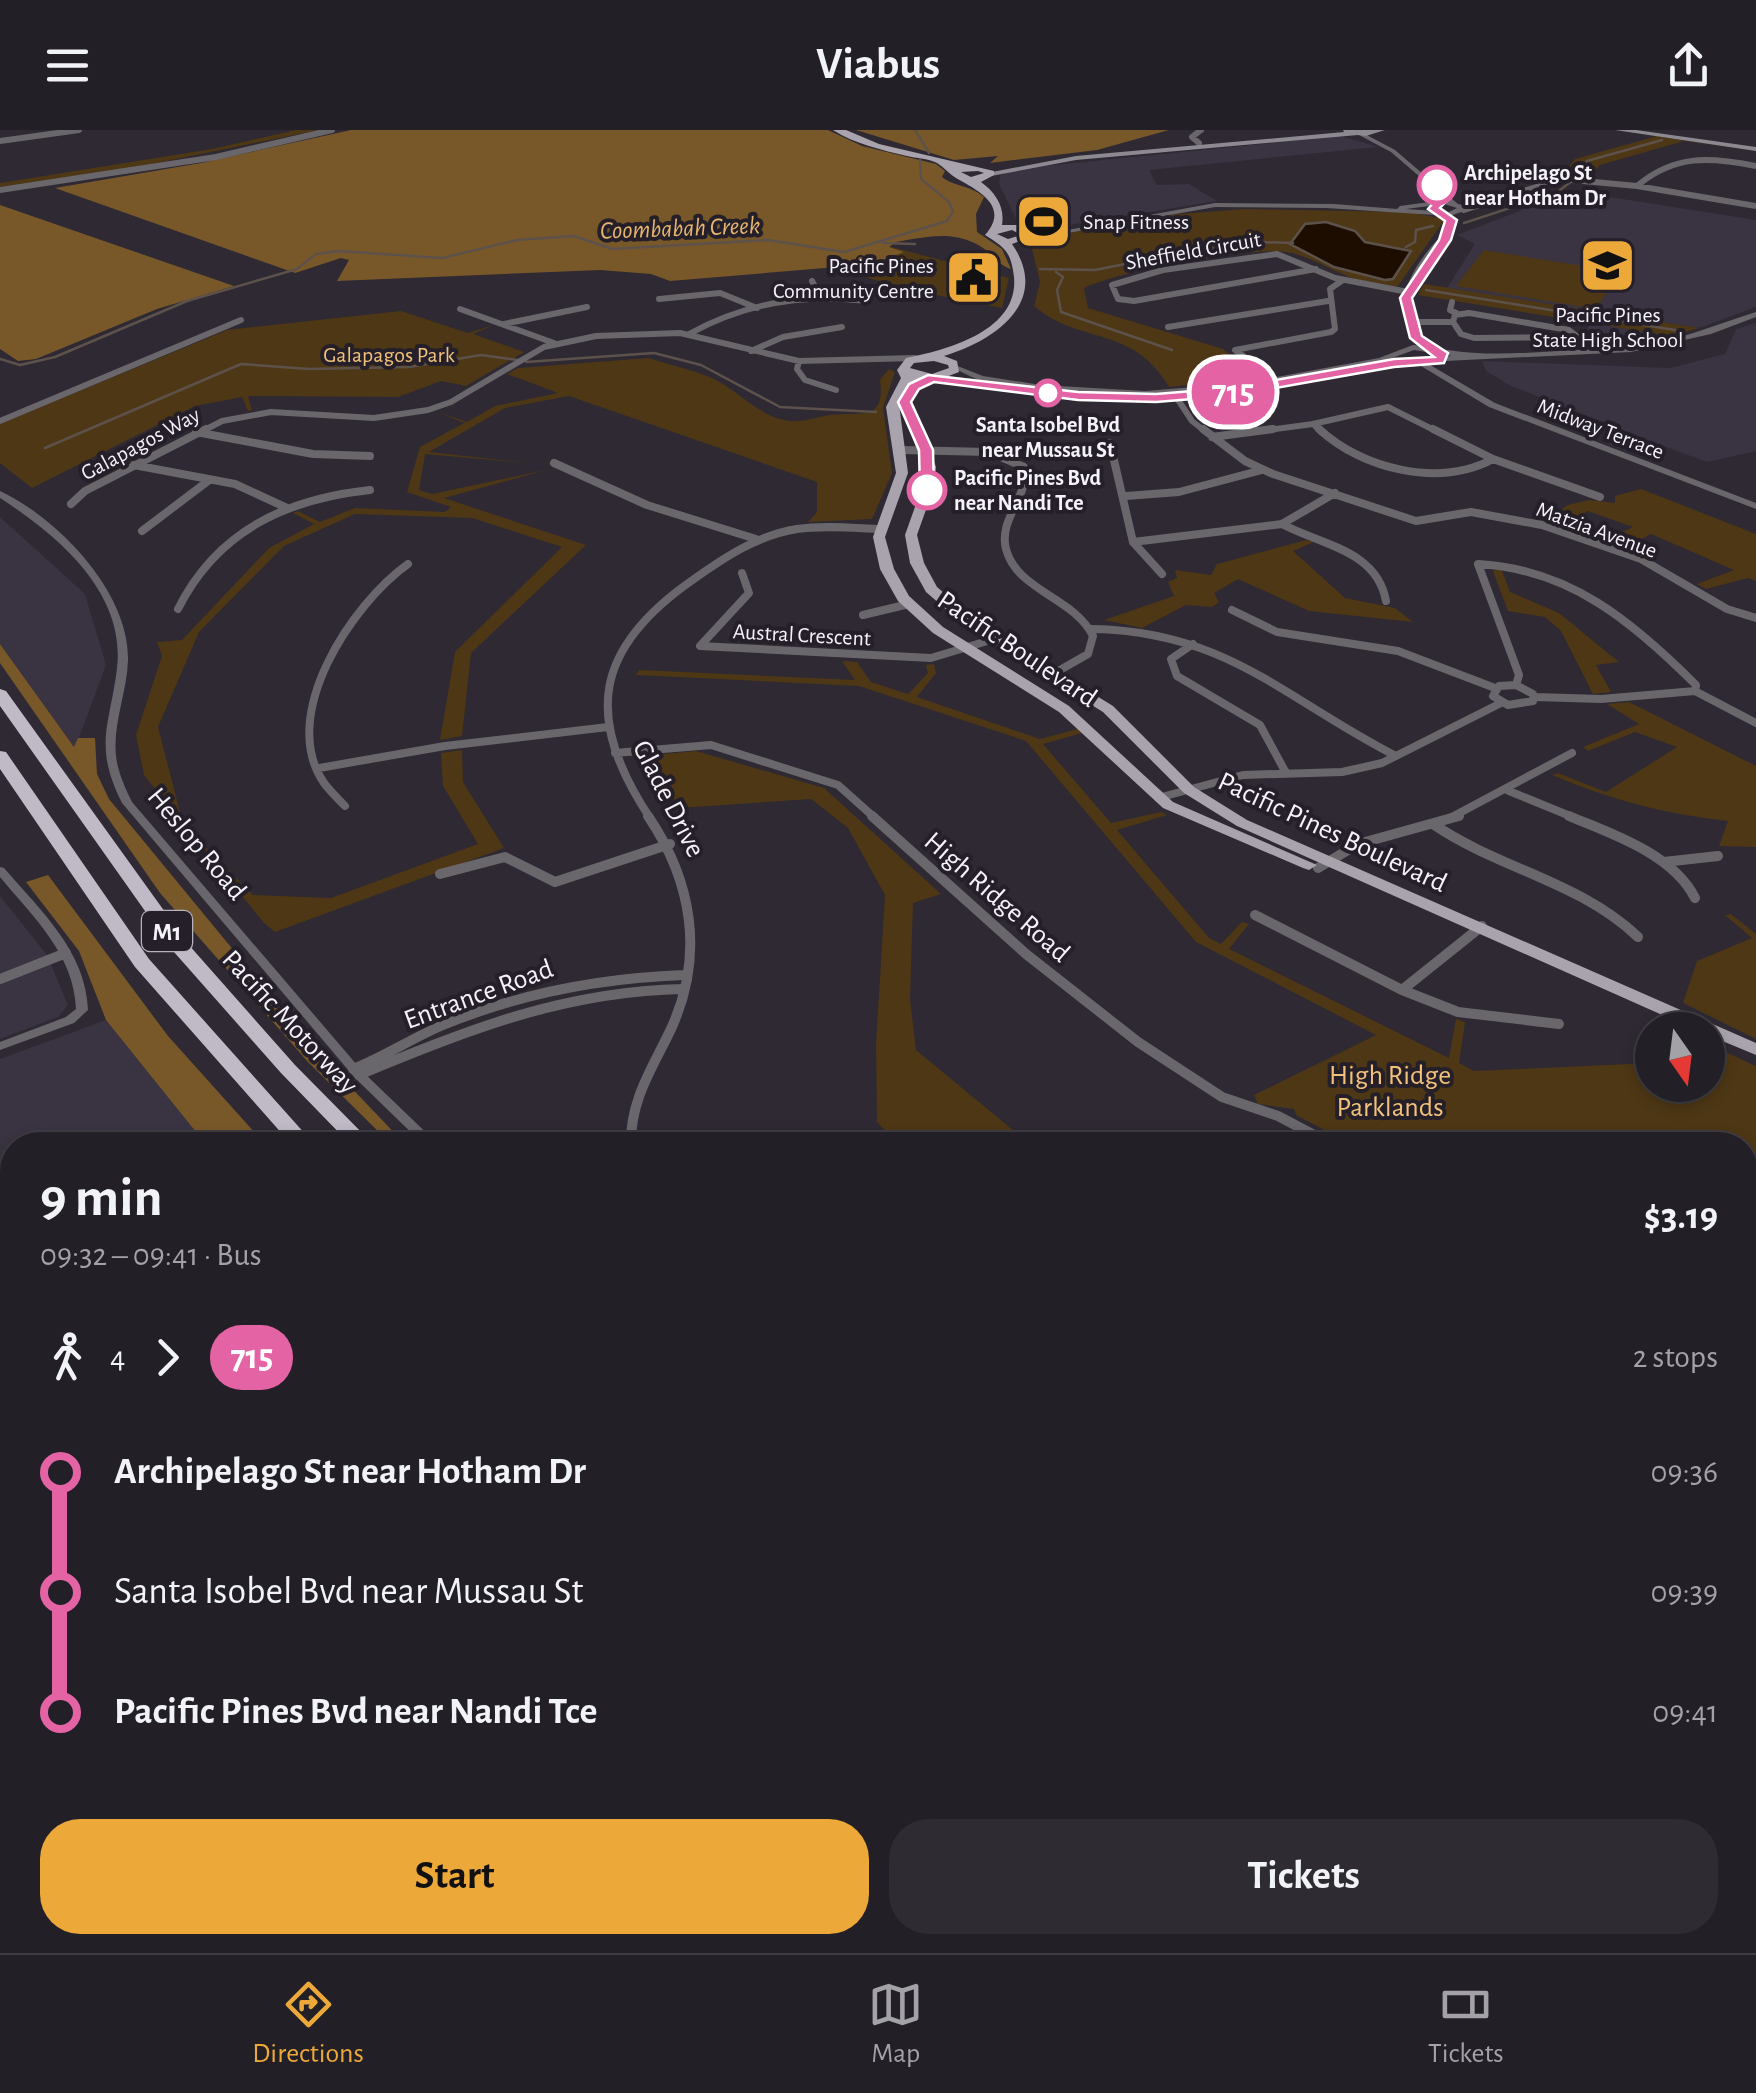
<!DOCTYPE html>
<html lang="en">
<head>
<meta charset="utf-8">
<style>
  :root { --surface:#221f26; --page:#2e2c32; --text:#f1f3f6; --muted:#a2a2a7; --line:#3f3d43; --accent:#eca93a }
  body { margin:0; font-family:"Alegreya Sans",sans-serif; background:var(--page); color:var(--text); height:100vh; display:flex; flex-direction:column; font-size:38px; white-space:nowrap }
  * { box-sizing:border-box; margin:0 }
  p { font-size:32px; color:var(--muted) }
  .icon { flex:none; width:55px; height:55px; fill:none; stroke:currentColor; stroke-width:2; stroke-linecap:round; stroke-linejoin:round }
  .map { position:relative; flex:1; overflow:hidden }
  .details { position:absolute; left:0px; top:1002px; width:1758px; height:822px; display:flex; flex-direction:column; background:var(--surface); border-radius:40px 40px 0 0; box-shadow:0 5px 15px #0003,0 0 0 2px var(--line) }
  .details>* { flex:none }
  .badge { padding:0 20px; border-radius:32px; font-size:35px; line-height:65px }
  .needle { width:65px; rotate:166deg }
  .controls { position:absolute; left:1635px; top:882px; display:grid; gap:20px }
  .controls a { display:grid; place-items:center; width:90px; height:90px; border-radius:50%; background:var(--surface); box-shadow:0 5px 15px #0003,0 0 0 2px var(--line); font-size:50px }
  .map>.badge { position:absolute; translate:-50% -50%; box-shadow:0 0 0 5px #fff }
  .legs { display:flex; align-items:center; gap:15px; height:110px; padding:0 40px; font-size:32px }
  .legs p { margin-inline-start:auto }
  .overview { display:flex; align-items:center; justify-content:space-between; height:170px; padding:0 40px }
  h1 { font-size:55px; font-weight:600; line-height:75px }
  .action { display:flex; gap:20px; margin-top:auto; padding:20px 40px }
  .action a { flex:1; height:115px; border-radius:40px; background:var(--accent); color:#111; font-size:40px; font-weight:600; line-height:115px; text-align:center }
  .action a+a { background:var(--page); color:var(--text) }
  ul { padding:0 40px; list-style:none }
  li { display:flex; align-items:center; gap:35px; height:120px; font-size:38px }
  li i { display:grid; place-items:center; width:15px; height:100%; margin:0 12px; background:currentColor }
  li i::after { content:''; width:25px; height:25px; margin:-12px; border:8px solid; border-radius:50%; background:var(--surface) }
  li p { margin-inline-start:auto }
  li:first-child i { background:linear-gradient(#0000 50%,currentColor 0) }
  li:last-child i { background:linear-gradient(currentColor 50%,#0000 0) }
  header { display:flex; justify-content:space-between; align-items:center; height:130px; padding:0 40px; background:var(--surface); font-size:45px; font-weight:600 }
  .tab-bar { display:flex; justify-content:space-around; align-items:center; height:140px; border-top:2px solid var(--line); background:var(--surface); font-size:28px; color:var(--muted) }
  .tab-bar a { display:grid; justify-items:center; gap:5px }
  .tab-bar .selected { color:var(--accent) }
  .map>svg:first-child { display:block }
  .built { fill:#3a3342 }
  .green { fill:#4d3715 }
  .forest { fill:#785829 }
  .water { fill:#1c0d00; stroke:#5d524b; stroke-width:2.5 }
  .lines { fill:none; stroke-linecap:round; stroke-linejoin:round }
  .stream { stroke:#5d524b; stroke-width:2.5 }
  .minor-far3 { stroke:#6a676c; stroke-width:6 }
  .minor-far2 { stroke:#6a676c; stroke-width:8 }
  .minor-far1 { stroke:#6a676c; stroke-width:10 }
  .minor { stroke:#6a676c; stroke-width:12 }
  .tertiary { fill:#6a676c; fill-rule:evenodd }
  .secondary { fill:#8d8991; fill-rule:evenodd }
  .primary { fill:#a8a3ad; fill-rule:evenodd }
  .trunk { fill:#b4aeba; fill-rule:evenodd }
  .motorway { fill:#c0bac7; fill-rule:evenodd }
  .trunk-bridge { stroke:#b4aeba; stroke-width:22 }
  .line-1 { fill:#e463a4; stroke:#fff; stroke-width:2.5 }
  .stop-1-dot { fill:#fff; stroke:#e463a4; stroke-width:5 }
  .labels { text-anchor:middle; stroke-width:8; stroke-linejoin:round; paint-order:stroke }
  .far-stop-label { font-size:22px; font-weight:bold; fill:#f5f2f9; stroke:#241f29; text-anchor:start }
  .far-poi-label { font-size:22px; fill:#f5f2f9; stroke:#241f29; text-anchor:start }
  .far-street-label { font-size:22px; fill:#f5f2f9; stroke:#241f29 }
  .far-park-label { font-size:22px; fill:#f3c27a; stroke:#241f29 }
  .far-water-label { font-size:25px; font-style:italic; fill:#e7b66e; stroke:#241f29 }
  .shield { fill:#241f29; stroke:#b6b3bb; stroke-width:2.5 }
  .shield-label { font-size:25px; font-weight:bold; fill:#f5f2f9 }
  .street-label { font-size:28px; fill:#f5f2f9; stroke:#241f29 }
  .park-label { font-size:28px; fill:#f3c27a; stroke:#241f29 }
</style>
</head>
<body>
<header><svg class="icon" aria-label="menu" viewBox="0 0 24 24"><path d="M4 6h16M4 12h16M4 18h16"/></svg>Viabus<svg class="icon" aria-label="share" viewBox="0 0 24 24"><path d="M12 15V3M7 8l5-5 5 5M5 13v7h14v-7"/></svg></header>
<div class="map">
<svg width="1756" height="1823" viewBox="0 0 1756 1823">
  <rect width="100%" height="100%" fill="#2e2933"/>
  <path class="built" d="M1341,6L1378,17L1149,40L1157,55L1189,54L1217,71L1051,98L1017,91L999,54L1000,45L1024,38Z
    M1572,61L1756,90V177L1699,198L1447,158L1475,114L1457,105Z
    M1588,192L1671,206L1588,220Z
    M1756,193V321L1707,332L1647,310L1629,319L1631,323L1605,313L1631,303L1509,255L1486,241L1482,231L1670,238L1725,224L1736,199Z
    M0,387L85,464L106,535L75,618L0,514Z
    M0,766L47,825L68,875L58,887L0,909Z
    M106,890L205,1013L12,1015V1090L0,1095V929Z
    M12,1176V1283L0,1270V1182Z
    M12,1437V1812H491L500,1823H0V1443Z"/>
  <path class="green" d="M296,0H319L117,41L0,57V53L212,19Z
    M1657,6L1756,23L1684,11L1600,35L1589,48L1562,46L1575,29Z
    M1245,79L1408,82L1445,89L1398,156C1356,158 1333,136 1296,124C1261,113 1119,141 1084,158L1088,178L1223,219L1230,225L1219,238L1220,252L1169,257C1132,194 1081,216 1034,176L1040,152L1031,115L1041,107L1166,85Z
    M884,115L1009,148L1002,178L901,158L879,169L896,156L828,136H808Z
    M1484,120L1620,142L1596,179L1456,156Z
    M1424,154L1699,198L1671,206L1418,165Z
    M401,181L468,203L494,195L473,204L524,222L466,256L441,251L398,267L248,266L252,280L248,281L242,267L195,276L32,358L0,333V294L227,200Z
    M648,228C670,235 695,240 716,250C739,262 757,284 784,290C800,294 814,287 830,285C858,281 886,294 880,250L889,239L895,242L883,278L892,343L872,389L808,392L817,382V352L569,266L505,278L429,322L538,334L425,324L419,360L432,364L546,340L444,368L586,415L471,523L462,606L440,610L455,522L562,417L472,388L355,384L284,416L199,502L158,597L183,694L253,765L331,768L478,714L443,656L441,623L462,620L463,652L504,718L275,802L264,793L144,645L136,605L162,526L157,512L182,510L269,418L314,394L293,383L298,381L320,392L355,378L445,382L451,377L407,362L420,317L464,293L438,282L467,292L495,276L558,263L507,244L518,238Z
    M1641,359L1756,404V451L1748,448L1706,459L1697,454L1734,440L1651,404L1625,418L1605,410L1633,397L1588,381L1564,396L1544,391L1568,375L1589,370L1615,373V366Z
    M1306,410L1314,412L1293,421L1345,468L1395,478L1413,492L1309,481L1238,449L1214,463L1219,472L1212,477L1186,475L1142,498L1104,490L1174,466L1168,452L1177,448L1175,440L1211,445L1217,434Z
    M1501,438L1510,462L1559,483L1619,532L1596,535L1611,562L1593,564L1561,501L1545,487L1508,481L1493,441Z
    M842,531L857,532L871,552L908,564L928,543L926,535L934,534L936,543L917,567L1040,609L1077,599L1082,603L1043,614L1111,693L1161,682L1167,685L1117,700L1209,808L1221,814L1242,792L1249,794L1229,819L1449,928L1456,889L1465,892L1459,933L1474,941L1652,933V955H1708V914L1756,936V1049L1745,1051V1015H1353L1296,985L1294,979L1258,974L1254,965L1376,905L1196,812L1026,611L859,556L636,545L639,540L855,550Z
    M1629,572L1756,636V717L1719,716L1728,691C1665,684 1611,670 1552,645L1558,643L1606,662L1677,617L1635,602L1588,621L1583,617L1639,594L1607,574Z
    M696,621L824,658L941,764L913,773L910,869L916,920L1031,1015H898L877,992L876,914L885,765L848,698L811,669L680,678L648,630L655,625Z
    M1731,784L1756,804V909L1683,873L1697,831L1752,808L1725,785Z"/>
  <path class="forest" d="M351,0H828L862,16L936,34L945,41L942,47C955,57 970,55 984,67L976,84L977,102L1002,119L1011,139C996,134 992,123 980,116C952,100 927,107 896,112L889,117L904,122L873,134L670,151L651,144L600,140L337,151L349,130L341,128L295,143L55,58L201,33Z
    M856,0H1169L1097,20L990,33L998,26L954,30Z
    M0,75L234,156L157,179L36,229L18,231L0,219Z
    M0,514L74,617L78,608H95L97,644L109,669L319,924L406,1015H392L308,932L160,763L0,533Z
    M48,745L168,906L266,1015H200L204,1012L106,890L79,821L26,752Z
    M985,1813V1812L1150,1813L1121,1823H973Z"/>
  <path class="water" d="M1326,92L1355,101L1365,112L1411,121L1393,149L1385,150L1334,137L1290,114L1305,94Z"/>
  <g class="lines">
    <path class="stream" d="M915,0L929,23
      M1576,46L1587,31L1662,10
      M1464,93L1556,63L1572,51
      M883,113L915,114
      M1406,117L1415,112L1416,100L1433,96
      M1186,123L1257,112L1293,113
      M1040,139L1095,140L1180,123
      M1056,142L1063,147L1057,160L1061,182L1172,220
      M1426,160L1681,201
      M0,229L20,235L55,227L187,171L297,139L316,124L338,121L442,128L517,110L574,106L612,119L768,110L844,122L947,91L953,81L949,72L921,49L920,30
      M526,232L654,223L701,235L780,277L876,282
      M45,318L241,234L309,239L409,237L481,225L518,230"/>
    <path class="minor-far3" d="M0,11L79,0
      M1199,13L1192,7L1201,0
      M1637,56L1756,76
      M0,60L216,27L332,0
      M1464,80L1562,49L1637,56C1675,24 1710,27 1756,36
      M1316,139L1134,171L1118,169L1112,155L1163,140L1277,124L1335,148L1408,162
      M812,151L821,168
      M659,169L720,163L757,178
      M1452,172L1450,180L1458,184
      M460,179L554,213
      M1469,183L1569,200L1578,207L1474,208L1461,204L1453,192L1455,185Z
      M1411,192H1453
      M504,194L587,177
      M1168,197L1328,171
      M689,204C745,173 804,163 867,171
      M751,221L783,207L842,197
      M799,231L797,239L805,250L836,260
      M1275,249L1235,220L1331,202L1335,199L1330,159L1343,150
      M1173,262L1192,291L1206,302
      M0,291L241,190
      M1313,294L1321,302
      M1313,294L1388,277L1438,302
      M201,302L222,291L271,282L374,288L428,280L451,272L544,217L596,206L680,203L799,231L915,228
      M1253,302L1313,294"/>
    <path class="minor-far2" d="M1203,299L1245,331L1273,344L1416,391L1471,382L1542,395L1641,429L1727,479L1756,488
      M1319,299C1362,339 1439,358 1493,329L1433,299
      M196,302L313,324L370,326
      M1212,307L1273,299
      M1110,313L1133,412L1162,444
      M901,320L989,322L1024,337C1030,367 998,388 1006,419C1017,461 1075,468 1093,506L1088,524L1053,544
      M1493,329L1600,367
      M554,333L647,375L756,409
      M134,335L235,354L287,378
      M1126,366L1179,362L1262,340
      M71,374L85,361L206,299
      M1282,394C1321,415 1377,420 1386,471
      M142,401L208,351
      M1133,412L1282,394L1335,363
      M742,443L749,463L700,516L931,528L994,509
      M178,479C217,401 286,369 370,360
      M1232,480L1277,502L1398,521L1495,558
      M863,485L909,474
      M1092,499C1227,501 1286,570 1396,626
      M1193,514L1171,529L1177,546L1260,595L1286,643
      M1516,555L1519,545L1478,434C1570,439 1633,492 1696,555L1695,561L1756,593
      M1516,555L1533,564V571L1508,575L1493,566L1499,556Z
      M1535,567L1601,569L1695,561
      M615,623L711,615L838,655L875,688
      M319,638L445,616L608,597
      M1509,661L1575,688
      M1158,668L1243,645L1342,642L1382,633L1501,573
      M345,676C338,669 330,661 324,653C277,585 353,473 408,434
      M650,688C583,587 594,518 694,449C725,427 758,405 797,399C824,395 853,398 881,399
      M1450,688L1572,623"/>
    <path class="minor-far1" d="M872,686L1026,824L1138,912L1222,967L1278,986L1333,1015
      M1569,686C1612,704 1673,724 1695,768
      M1433,694C1499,739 1579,751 1638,807
      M1664,732L1718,726
      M1318,738L1358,714L1459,686
      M440,744L505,727L555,752L670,714
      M1255,785L1402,860L1458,882L1559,894
      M0,849L66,823
      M1402,860L1482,796
      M353,939C384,927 412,908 443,895C521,863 600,848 684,845
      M359,945C466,900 566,861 683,859
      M631,1015C630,970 652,939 671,899C705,825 692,751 648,686
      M0,1168L12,1163"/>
    <path class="minor" d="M1745,1303H1756
      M1745,1331L1756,1360
      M1745,1580L1756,1586"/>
    <path class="tertiary" d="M1361,2L1395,20L1458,74L1467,76V80L1450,86L1326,78L1215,77L1028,110L1024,108L1215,73L1334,74L1397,79L1400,76L1444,70L1448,71L1391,22L1359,5L1358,4ZM1444,74L1457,78L1449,82L1406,79Z
      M1442,105L1449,107C1423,135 1387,189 1434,217C1436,218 1444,220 1448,220C1491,227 1534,222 1577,220C1595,219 1614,220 1631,218C1674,212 1715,195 1756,182V187L1711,204L1631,222L1425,232L1495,273L1756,373V379L1489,277L1421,236L1420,234L1422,232C1414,236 1394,239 1385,234C1392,229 1404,231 1411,228L1452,226L1414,220L1381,232L1244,257L1145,267L1041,261L978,250L951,237L955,235L983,246L1041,255L1145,261L1244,253L1379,228L1413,215L1424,216C1383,183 1412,135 1442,105Z
      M938,245L973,249L977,251L973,253L941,249H938Z
      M0,361C58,388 130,463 128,530C127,566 109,601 118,637C121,649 126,660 132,672L363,942L439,1015H424L355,948L122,673C93,615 110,596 117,538C126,462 57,405 0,368Z
      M0,737L4,738C40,780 86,821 88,880L74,893L0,920V912L66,887L76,879C74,824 33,787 0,747Z
      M0,1295L12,1303V1316L7,1315L0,1309Z
      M0,1325L12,1333V1348L7,1346L0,1340Z
      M12,1393C13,1404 13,1417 0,1421C0,1409 0,1397 12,1393Z
      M12,1418V1431L0,1436V1423Z
      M507,1812H528L535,1823H514Z"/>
    <path class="secondary" d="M1343,0H1385L1366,6L1358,5L1076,30L991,46L987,43L1076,26L1344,2Z
      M1615,0H1636L1756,17V21Z"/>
    <path class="primary" d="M833,0H846L879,14L994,41V45L981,52C996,63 1005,77 1002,95H1017L1035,105L1012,114C1052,172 994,211 944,226L957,231L959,242L918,258L911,273L936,337L933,360L917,405L924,433L937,457L980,494L1113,576L1194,657L1247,690L1756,913V925L1708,905V900H1696L1237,696L1184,663L1103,582L970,500L926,462L910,433L905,405L921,360L924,337L899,274L908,343L885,407L894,439L909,466L943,497L1069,576L1173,672L1317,735L1309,740L1303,738L1163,678L1059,582L933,503L898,471L880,439L873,407L896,343L886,277L901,248L897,240L906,228C947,220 1019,201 1014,147C1011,121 1004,117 985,105C1011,76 977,60 956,48C949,44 944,37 937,33C930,29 916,28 907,26C882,20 855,14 833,0ZM978,41L984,43L971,47L961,42ZM1012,100L1021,105L1008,109L997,104ZM934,231L948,235L949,238L932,244L910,238L914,233Z
      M1745,1672L1756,1676V1698L1745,1694Z"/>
    <path class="trunk" d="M1751,1706L1756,1708L1754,1743L1745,1746V1708Z
      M1756,1749V1771L1745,1772V1750Z
      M1756,1773V1795L1745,1796V1774Z
      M1236,1812H1314L1310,1820L1302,1823H1226L1230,1815Z"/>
    <path class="motorway" d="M0,559L6,561L188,814L295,935L374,1015H351L281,943L174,822L0,576Z
      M0,621L6,622L149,829L315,1015H292L135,837L0,639Z
      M543,1812H577L583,1823H548Z
      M901,1812H933L928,1823H895Z
      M935,1812H970L964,1823H929Z
      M1289,1812H1329L1335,1823H1295Z
      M1484,1812H1525L1532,1823H1491Z
      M1621,1812H1658L1664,1823H1627Z"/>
    <path class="trunk-bridge" d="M1396,1821L1477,1812"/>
  </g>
  <path class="line-1" d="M1437,52L1451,66L1440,78L1457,90L1451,110L1412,168L1422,206L1448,223L1444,233L1394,237L1230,266L1156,272L1078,270L934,252L919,259L911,272L933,320L934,360L927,364L920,360L919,320L898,272L909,254L928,245L1078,262L1156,264L1230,258L1394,229L1434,227L1410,208L1400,168L1439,110L1445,91L1428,79L1439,66L1432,55Z"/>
  <defs>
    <symbol id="stadium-square" viewBox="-11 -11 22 22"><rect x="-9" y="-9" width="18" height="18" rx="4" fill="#eca93a" stroke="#241f29"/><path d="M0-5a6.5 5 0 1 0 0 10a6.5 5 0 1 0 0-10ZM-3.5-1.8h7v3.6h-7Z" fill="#111"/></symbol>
    <symbol id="school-square" viewBox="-11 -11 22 22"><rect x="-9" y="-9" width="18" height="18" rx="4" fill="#eca93a" stroke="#241f29"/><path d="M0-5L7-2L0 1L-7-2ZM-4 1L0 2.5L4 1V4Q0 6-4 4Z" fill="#111"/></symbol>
    <symbol id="civic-square" viewBox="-11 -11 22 22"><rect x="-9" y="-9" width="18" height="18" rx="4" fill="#eca93a" stroke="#241f29"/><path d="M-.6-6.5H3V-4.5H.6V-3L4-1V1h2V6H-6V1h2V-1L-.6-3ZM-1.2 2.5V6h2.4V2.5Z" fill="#111"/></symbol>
  </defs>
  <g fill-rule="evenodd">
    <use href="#stadium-square" x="1012" y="60" width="63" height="63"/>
    <use href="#school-square" x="1576" y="104" width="63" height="63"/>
    <use href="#civic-square" x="942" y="116" width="63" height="63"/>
  </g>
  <g class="stop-1-dot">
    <circle cx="1437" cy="55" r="18"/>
    <circle cx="1048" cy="263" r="12"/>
    <circle cx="927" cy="360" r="18"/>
  </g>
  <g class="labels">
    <g class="far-stop-label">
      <text x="1464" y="50">Archipelago St<tspan x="1464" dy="25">near Hotham Dr</tspan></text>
      <text x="1048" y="302" text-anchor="middle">Santa Isobel Bvd<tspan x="1048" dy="25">near Mussau St</tspan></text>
      <text x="954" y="355">Pacific Pines Bvd<tspan x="954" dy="25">near Nandi Tce</tspan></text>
    </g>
    <g class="far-poi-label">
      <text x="1083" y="99">Snap Fitness</text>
      <text x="934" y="143" text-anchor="end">Pacific Pines<tspan x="934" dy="25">Community Centre</tspan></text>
      <text x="1608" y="192" text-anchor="middle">Pacific Pines<tspan x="1608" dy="25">State High School</tspan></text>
    </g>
    <g class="far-street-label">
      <text transform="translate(1193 120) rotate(-10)" y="8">Sheffield Circuit</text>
      <text transform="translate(1601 298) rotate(21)" y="8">Midway Terrace</text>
      <text transform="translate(140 313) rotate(-28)" y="8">Galapagos Way</text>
      <text transform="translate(1597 399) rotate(20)" y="8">Matzia Avenue</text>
      <text transform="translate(802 504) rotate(3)" y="8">Austral Crescent</text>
    </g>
    <g class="far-park-label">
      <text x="389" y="232">Galapagos Park</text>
    </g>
    <g class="far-water-label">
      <text transform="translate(680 97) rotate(-2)" y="9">Coombabah Creek</text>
    </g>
    <rect class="shield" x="142" y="781" width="50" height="40" rx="8"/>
    <g class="shield-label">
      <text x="167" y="810">M1</text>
    </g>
    <g class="street-label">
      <text transform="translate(1018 518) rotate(34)" y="10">Pacific Boulevard</text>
      <text transform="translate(670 668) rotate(63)" y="10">Glade Drive</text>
      <text transform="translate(1333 701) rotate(25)" y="10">Pacific Pines Boulevard</text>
      <text transform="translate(198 713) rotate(50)" y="10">Heslop Road</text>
      <text transform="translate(998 766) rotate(41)" y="10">High Ridge Road</text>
      <text transform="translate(478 863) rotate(-20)" y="10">Entrance Road</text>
      <text transform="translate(291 891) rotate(47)" y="10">Pacific Motorway</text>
    </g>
    <g class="park-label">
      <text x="1390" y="954">High Ridge<tspan x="1390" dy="32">Parklands</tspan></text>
    </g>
  </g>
</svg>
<div class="controls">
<a><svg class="needle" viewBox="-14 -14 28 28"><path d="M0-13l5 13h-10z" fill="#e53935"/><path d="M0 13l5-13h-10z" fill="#a2a2a7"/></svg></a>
</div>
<b class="badge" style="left:1233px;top:262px;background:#e463a4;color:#fff">715</b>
<section class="details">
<div class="overview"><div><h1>9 min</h1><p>09:32 – 09:41 · Bus</p></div><b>$3.19</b></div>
<div class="legs"><svg class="icon" aria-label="walk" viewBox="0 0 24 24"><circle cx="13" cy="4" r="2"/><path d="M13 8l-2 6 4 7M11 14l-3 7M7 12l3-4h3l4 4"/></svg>4<svg class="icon" aria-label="forward" viewBox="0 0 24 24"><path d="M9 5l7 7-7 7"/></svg><b class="badge" style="background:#e463a4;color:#fff">715</b><p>2 stops</p></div>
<ul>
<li><i style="color:#e463a4"></i><b>Archipelago St near Hotham Dr</b><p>09:36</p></li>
<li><i style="color:#e463a4"></i><span>Santa Isobel Bvd near Mussau St</span><p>09:39</p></li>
<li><i style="color:#e463a4"></i><b>Pacific Pines Bvd near Nandi Tce</b><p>09:41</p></li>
</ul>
<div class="action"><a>Start</a><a>Tickets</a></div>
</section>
</div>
<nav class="tab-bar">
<a class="selected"><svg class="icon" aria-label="directions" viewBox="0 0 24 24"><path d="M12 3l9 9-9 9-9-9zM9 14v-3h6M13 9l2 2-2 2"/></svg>Directions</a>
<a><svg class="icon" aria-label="map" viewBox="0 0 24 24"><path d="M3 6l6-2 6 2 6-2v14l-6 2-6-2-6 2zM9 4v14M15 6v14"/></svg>Map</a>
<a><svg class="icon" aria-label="tickets" viewBox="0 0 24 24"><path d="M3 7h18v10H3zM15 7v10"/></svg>Tickets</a>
</nav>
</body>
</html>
